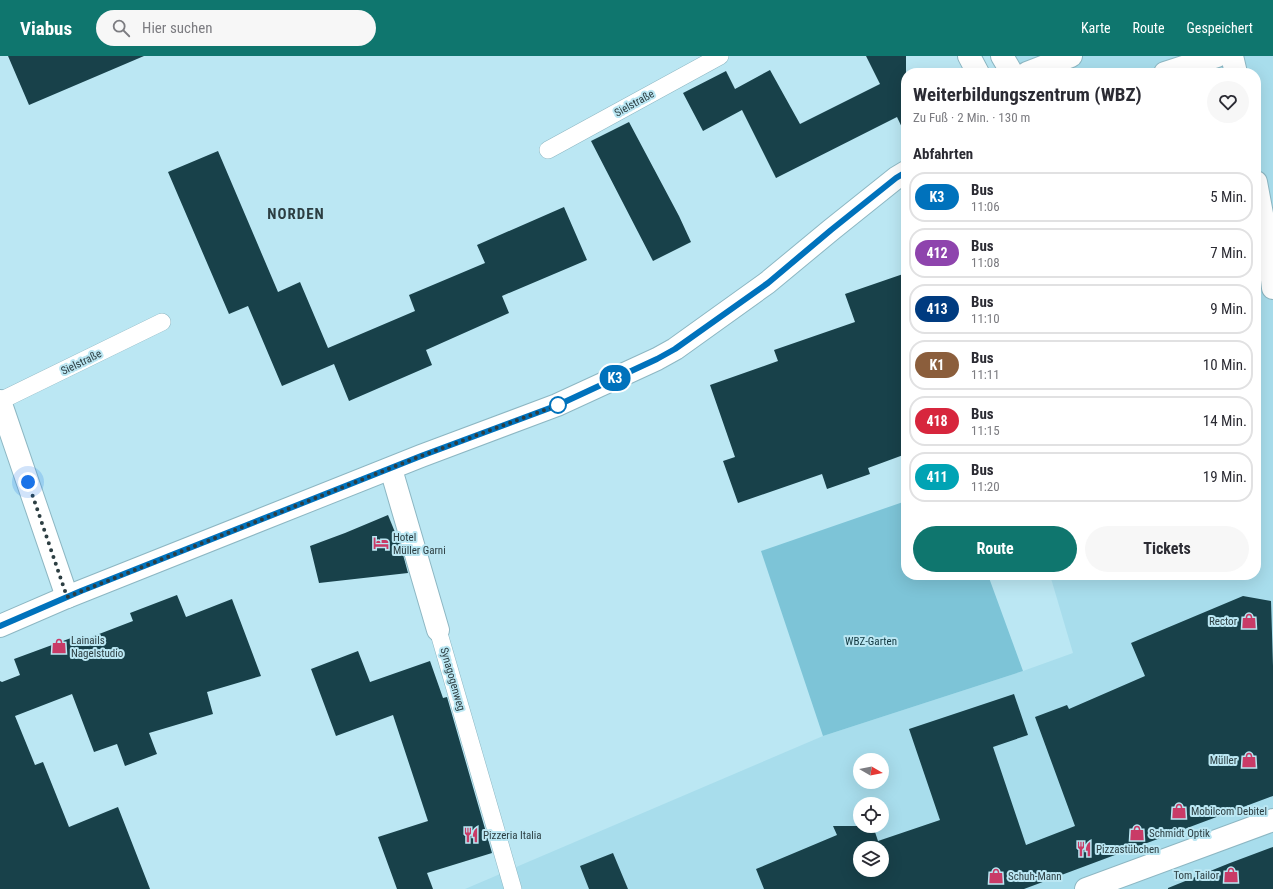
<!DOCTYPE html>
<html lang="de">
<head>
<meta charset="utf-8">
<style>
  :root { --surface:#fff; --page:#f7f7f7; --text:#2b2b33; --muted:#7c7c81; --line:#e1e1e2; --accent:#0f766e }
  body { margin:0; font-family:"Roboto Condensed",sans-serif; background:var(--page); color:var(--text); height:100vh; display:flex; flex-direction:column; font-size:15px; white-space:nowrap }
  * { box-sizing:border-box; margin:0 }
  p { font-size:13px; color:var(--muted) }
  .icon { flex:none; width:22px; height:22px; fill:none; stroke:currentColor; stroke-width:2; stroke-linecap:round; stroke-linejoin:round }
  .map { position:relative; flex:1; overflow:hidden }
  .drawer { position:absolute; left:901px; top:12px; width:360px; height:512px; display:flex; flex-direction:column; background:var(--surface); border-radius:16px; box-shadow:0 4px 16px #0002 }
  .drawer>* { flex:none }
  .badge { padding:0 8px; border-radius:13px; font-size:14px; line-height:26px }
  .needle { width:26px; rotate:99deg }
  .buttons { position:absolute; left:853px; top:697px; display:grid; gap:8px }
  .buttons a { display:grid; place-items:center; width:36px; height:36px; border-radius:50%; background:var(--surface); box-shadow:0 4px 16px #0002; font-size:20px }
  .you { position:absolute; width:20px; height:20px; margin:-10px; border:3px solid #fff; border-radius:50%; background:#1a73e8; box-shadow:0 0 0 6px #1a73e833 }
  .map>.badge { position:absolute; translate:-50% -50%; box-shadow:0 0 0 2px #fff }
  h2 { padding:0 12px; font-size:15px; line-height:36px }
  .round { display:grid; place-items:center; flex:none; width:42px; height:42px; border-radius:21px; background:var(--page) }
  .overview { display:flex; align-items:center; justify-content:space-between; height:68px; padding:0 12px }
  h1 { font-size:19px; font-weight:700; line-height:30px }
  .button { display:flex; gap:8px; margin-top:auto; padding:8px 12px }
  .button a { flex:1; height:46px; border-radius:24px; background:var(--accent); color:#fff; font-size:16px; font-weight:700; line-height:46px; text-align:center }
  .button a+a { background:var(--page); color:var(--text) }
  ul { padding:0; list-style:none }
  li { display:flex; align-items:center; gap:12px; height:50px; margin:0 8px 6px; padding:0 4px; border:2px solid var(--line); border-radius:16px }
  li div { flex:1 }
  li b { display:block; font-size:15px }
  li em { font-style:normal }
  li .badge { min-width:44px; font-weight:700; text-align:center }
  header { display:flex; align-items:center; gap:24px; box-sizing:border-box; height:56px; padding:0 20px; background:var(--accent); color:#fff }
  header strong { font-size:19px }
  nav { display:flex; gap:22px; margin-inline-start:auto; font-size:14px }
  .search { width:280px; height:36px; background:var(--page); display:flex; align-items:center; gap:10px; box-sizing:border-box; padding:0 14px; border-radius:22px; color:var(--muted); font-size:15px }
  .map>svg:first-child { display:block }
  .built { fill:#a8ddec; fill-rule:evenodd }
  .green { fill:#7dc4d7 }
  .building { fill:#18414a; fill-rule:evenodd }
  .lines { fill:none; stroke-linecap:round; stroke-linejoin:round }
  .lane-casing { stroke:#8db7c3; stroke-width:18 }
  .street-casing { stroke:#8db7c3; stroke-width:24 }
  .secondary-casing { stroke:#8db7c3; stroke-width:24 }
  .lane { stroke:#fff; stroke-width:17 }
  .street { stroke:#fff; stroke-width:22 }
  .secondary { stroke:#fff; stroke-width:22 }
  .line-casing { stroke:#fff; stroke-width:9 }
  .line { stroke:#0072bc; stroke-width:6 }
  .walk { stroke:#2c3e42; stroke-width:4; stroke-dasharray:0 7.2 }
  .stop-dot { fill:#fff; stroke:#0072bc; stroke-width:2 }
  .labels { text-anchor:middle; stroke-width:4; stroke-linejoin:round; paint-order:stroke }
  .street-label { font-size:11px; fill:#2c3e42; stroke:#bbe7f3 }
  .poi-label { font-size:11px; fill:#2c3e42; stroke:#bbe7f3; text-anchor:start }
  .park-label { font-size:11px; fill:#10363e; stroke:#bbe7f3 }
  .district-label { font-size:15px; font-weight:bold; letter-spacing:1px; fill:#2c3e42; stroke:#bbe7f3 }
</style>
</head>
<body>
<header>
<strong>Viabus</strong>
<div class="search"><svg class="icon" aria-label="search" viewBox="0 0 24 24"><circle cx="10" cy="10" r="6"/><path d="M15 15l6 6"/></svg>Hier suchen</div>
<nav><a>Karte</a><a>Route</a><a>Gespeichert</a></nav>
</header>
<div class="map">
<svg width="1273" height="833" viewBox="0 0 1273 833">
  <rect width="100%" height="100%" fill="#bbe7f3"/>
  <path class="built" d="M995,0H1273V833H465L823,680L1023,615L1073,597L1050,519H1256V17H1006ZM860,704H882V726H860ZM860,748H882V770H860ZM860,792H882V814H860Z"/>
  <path class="green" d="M906,445V519H988L1023,615L823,680L761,495Z"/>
  <path class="building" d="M8,0H144L29,49Z
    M866,0H906V80L897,61L776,122L742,54L703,75L683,37L726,15L735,33L770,14L800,68L880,28Z
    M629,66L679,160L691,186L653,205L591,85Z
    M218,95L278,236L300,226L328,292L415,255L409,239L485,207L477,189L564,151L587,204L502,240L509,257L426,294L432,309L349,345L334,308L282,330L248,250L229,258L168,116Z
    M906,217V398L868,412L870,418L827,433L822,418L738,447L723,405L735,401L710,329L778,305L774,294L855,266L845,238Z
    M388,459L401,491L408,517L319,527L310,490L345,477Z
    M177,539L186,561L232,543L261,620L207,636L213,658L149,677L157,698L125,710L117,688L94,696L72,638L15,660L35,709L43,706L69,771L118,751L150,833H0V625L2,626L20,619L14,603L71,582L73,588L133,565L130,557Z
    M1243,540L1271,545L1273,610V740L1024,833H764L756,813L837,779L833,770H873L878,785L940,764L909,673L1014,638L1028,679L993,691L1026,789L1075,770L1035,661L1067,649L1069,653L1145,620L1131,587ZM860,792H882V814H860Z
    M358,595L370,626L430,605L443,642L447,641L492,797L427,817L433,833H397L378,781L428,765L393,659L336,680L311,613Z
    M1273,791V833H1168V832L1230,807Z
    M613,797L628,833H589L580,810Z"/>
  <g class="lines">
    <defs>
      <path id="lane" d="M548,94L720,0
        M0,345L162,266
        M438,574L513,833"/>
      <path id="street" d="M969,0L978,17
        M1002,0L1012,17
        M1232,0L1236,17
        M1027,17L1071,0
        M1256,126L1268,190L1273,232
        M0,345L67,541
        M391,413L438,574
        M1086,833L1273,764"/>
      <path id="secondary" d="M1165,17L1217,0
        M0,570L67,541L421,400L557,349L657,303L675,293L767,227L831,174L896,122L906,116"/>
    </defs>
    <use href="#lane" class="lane-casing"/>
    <use href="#street" class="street-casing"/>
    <use href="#secondary" class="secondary-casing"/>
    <use href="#lane" class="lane"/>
    <use href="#street" class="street"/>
    <use href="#secondary" class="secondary"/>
  </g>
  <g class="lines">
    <defs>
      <path id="line" d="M0,570L81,535L421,400L558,349L657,303L675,293L768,227L831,174L896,122L906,116"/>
    </defs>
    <use href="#line" class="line-casing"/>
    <use href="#line" class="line"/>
    <path class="walk" d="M28,426L67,541L421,400L558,349"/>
  </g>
  <defs>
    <symbol id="hotel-bare" viewBox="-9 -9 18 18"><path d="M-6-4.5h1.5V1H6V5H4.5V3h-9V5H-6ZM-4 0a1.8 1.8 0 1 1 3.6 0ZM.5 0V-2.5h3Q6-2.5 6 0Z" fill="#c93b67" stroke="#bbe7f3" stroke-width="2.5" paint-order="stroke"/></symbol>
    <symbol id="shop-bare" viewBox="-9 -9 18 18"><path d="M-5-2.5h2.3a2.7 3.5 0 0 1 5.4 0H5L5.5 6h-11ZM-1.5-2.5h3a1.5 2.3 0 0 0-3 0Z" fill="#c93b67" stroke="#bbe7f3" stroke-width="2.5" paint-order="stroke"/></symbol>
    <symbol id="restaurant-bare" viewBox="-9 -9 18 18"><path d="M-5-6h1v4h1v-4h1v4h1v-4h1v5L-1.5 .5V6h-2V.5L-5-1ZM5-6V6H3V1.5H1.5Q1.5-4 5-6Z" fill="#c93b67" stroke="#bbe7f3" stroke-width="2.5" paint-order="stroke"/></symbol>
  </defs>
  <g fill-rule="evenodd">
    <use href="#hotel-bare" x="370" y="476" width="22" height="22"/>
    <use href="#shop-bare" x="1238" y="554" width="22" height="22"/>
    <use href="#shop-bare" x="48" y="579" width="22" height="22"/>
    <use href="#shop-bare" x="1238" y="693" width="22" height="22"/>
    <use href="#shop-bare" x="1168" y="744" width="22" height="22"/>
    <use href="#shop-bare" x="1126" y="766" width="22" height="22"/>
    <use href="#restaurant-bare" x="460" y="768" width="22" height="22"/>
    <use href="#restaurant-bare" x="1073" y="782" width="22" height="22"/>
    <use href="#shop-bare" x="1220" y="808" width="22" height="22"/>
    <use href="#shop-bare" x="985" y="809" width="22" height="22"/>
  </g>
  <circle class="stop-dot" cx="558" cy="349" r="8"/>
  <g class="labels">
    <g class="street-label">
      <text transform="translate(634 47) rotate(-29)" y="4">Sielstraße</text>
      <text transform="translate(81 306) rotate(-26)" y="4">Sielstraße</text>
      <text transform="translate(453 623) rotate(74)" y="4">Synagogenweg</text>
    </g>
    <g class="poi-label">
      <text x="393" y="485">Hotel<tspan x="393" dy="13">Müller Garni</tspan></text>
      <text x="1237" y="569" text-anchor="end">Rector</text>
      <text x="71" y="588">Lainails<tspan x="71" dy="13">Nagelstudio</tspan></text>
      <text x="1237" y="708" text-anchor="end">Müller</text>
      <text x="1191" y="759">Mobilcom Debitel</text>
      <text x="1149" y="781">Schmidt Optik</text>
      <text x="483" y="783">Pizzeria Italia</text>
      <text x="1096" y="797">Pizzastübchen</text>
      <text x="1219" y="823" text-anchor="end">Tom Tailor</text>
      <text x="1008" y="824">Schuh-Mann</text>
    </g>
    <g class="park-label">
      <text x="871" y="589">WBZ-Garten</text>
    </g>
    <g class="district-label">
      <text x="296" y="163">NORDEN</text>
    </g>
  </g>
</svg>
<div class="buttons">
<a><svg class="needle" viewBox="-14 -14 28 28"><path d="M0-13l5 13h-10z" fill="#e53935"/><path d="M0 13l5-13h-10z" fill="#7c7c81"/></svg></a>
<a><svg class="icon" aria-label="locate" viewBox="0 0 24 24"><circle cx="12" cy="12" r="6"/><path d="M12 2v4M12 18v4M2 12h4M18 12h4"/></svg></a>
<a><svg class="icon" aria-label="layers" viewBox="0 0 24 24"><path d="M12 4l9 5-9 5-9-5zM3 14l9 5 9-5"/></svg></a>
</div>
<div class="you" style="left:28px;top:426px"></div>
<b class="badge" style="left:615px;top:322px;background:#0072bc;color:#fff">K3</b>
<section class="drawer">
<div class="overview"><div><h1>Weiterbildungszentrum (WBZ)</h1><p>Zu Fuß · 2 Min. · 130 m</p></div><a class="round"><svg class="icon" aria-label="heart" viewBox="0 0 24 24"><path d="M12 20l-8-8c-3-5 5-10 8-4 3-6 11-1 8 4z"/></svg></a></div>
<h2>Abfahrten</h2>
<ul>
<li><span class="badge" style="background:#0072bc;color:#fff">K3</span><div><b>Bus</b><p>11:06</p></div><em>5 Min.</em></li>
<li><span class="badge" style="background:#8e44ad;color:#fff">412</span><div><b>Bus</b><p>11:08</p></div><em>7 Min.</em></li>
<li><span class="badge" style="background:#003b80;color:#fff">413</span><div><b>Bus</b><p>11:10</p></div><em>9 Min.</em></li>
<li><span class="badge" style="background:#8b5e3c;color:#fff">K1</span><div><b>Bus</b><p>11:11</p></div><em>10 Min.</em></li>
<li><span class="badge" style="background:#d7263d;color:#fff">418</span><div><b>Bus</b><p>11:15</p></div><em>14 Min.</em></li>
<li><span class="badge" style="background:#00a3b4;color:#fff">411</span><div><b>Bus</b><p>11:20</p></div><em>19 Min.</em></li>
</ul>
<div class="button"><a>Route</a><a>Tickets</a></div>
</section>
</div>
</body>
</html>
